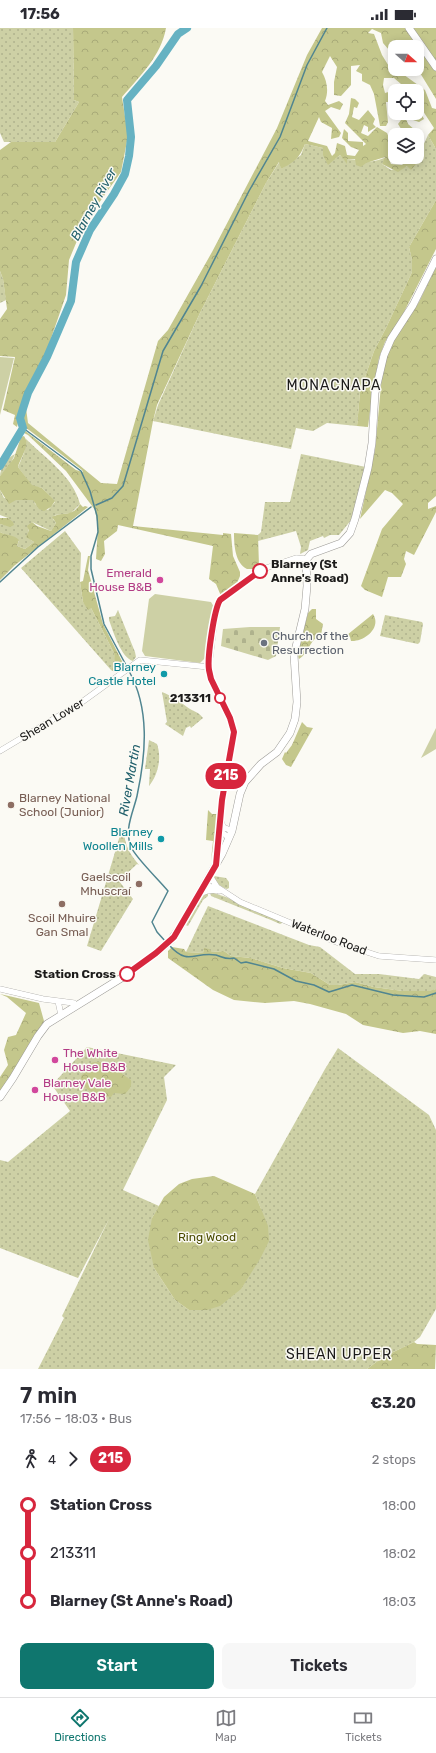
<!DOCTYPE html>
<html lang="en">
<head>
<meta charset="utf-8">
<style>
  :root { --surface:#fff; --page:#f7f7f7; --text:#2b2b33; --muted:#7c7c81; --line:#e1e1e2; --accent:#0f766e }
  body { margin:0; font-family:Rubik,sans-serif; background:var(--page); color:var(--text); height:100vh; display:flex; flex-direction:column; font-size:15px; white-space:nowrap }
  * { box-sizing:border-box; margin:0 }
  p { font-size:13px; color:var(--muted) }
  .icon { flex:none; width:22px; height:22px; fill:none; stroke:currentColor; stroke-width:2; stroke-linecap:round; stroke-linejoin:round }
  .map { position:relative; height:1341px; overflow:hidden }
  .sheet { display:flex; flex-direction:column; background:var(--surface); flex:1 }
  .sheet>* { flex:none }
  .badge { padding:0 8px; border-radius:13px; font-size:14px; line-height:26px }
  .needle { width:26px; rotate:111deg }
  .controls { position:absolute; left:388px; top:12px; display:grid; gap:8px }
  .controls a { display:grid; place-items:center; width:36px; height:36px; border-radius:8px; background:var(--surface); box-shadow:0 2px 10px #0003; font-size:20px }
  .map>.badge { position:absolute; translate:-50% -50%; box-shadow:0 0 0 2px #fff }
  .legs { display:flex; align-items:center; gap:6px; height:44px; padding:0 20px; font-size:13px }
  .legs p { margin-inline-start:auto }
  .head { display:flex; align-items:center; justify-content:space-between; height:68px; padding:0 20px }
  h1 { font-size:22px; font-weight:600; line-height:30px }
  .action { display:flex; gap:8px; margin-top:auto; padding:8px 20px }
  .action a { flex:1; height:46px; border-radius:8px; background:var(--accent); color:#fff; font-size:16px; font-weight:600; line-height:46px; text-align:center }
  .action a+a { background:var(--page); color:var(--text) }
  ul { padding:0 20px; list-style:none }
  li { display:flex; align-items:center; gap:14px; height:48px; font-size:15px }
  li i { display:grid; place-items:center; width:6px; height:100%; margin:0 5px; background:currentColor }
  li i::after { content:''; width:10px; height:10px; margin:-5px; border:3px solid; border-radius:50%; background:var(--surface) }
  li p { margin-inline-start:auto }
  li:first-child i { background:linear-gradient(#0000 50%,currentColor 0) }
  li:last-child i { background:linear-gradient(currentColor 50%,#0000 0) }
  .status { display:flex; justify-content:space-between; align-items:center; height:28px; padding:0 20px; background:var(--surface); direction:ltr }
  .status svg { height:11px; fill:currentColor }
  .tabs { display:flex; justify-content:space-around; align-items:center; height:56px; border-top:1px solid var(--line); background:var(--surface); font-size:11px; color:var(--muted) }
  .tabs a { display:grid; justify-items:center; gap:2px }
  .tabs .selected { color:var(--accent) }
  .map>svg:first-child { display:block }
  .grass { fill:url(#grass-dots) }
  .forest { fill:url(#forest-crowns) }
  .cemetery { fill:url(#cemetery-stones) }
  .garden { fill:#cdd0a5 }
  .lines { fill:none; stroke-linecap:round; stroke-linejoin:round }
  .stream { stroke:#508590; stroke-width:1.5 }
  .river { stroke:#66b2c2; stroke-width:8 }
  .minor-casing { stroke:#9c9a96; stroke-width:6 }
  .major-casing { stroke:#9c9a96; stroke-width:8 }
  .minor { stroke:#fff; stroke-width:5.5 }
  .major { stroke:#fff; stroke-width:7 }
  .line-1-casing { stroke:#fff; stroke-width:9 }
  .line-1 { stroke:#d7263d; stroke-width:6 }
  .stop-1-dot { fill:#fff; stroke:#d7263d; stroke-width:2 }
  .hotel-dot { fill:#d1479c; stroke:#fbfaf4; stroke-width:1.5 }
  .worship-dot { fill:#6b7280; stroke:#fbfaf4; stroke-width:1.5 }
  .culture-dot { fill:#0f9aa8; stroke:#fbfaf4; stroke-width:1.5 }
  .education-dot { fill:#8d6e63; stroke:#fbfaf4; stroke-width:1.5 }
  .labels { text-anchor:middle; stroke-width:3; stroke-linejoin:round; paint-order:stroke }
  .stop-label { font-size:12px; font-weight:bold; fill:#1c1b1a; stroke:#fbfaf4; text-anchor:end }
  .hotel-label { font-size:12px; fill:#b23c85; stroke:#fbfaf4; text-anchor:start }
  .worship-label { font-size:12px; fill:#5b616d; stroke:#fbfaf4; text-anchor:start }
  .culture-label { font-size:12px; fill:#0d838f; stroke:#fbfaf4; text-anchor:end }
  .street-label { font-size:12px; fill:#1c1b1a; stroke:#fbfaf4 }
  .education-label { font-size:12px; fill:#785e54; stroke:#fbfaf4; text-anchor:start }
  .park-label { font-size:12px; fill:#4a4b02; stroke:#fbfaf4 }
  .water-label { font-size:13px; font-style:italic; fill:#22606c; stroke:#fbfaf4 }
  .quarter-label { font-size:14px; letter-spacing:1px; fill:#1c1b1a; stroke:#fbfaf4 }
</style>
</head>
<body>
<div class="status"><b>17:56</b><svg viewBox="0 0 49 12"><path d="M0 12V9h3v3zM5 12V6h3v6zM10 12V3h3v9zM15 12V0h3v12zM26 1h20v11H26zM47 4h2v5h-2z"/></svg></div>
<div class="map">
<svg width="436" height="1341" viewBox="0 0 436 1341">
  <defs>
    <pattern id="grass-dots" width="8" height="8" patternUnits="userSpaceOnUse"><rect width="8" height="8" fill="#cdd0a5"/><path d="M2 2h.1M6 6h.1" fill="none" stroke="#afb28d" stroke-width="1.8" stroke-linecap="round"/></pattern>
    <pattern id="forest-crowns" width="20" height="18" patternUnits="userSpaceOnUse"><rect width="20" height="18" fill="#c4c78c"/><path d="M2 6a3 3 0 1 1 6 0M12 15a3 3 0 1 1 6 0" fill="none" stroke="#a8aa78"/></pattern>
    <pattern id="cemetery-stones" width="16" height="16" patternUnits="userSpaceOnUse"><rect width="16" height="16" fill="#cdd0a5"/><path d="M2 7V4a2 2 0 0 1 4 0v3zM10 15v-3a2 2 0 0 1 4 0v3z" fill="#afb28d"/></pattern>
  </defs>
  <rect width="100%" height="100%" fill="#fbfaf4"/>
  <path class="grass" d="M0,0H73L74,72L79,74L55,114H4L0,105Z
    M428,107L436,121V172L409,219L412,232V244L386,300L374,323L360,364L357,398L327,395L313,403L296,400L291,421L153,393L158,377L200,285L266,155L280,133L281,141L301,127L305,116L323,120L335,131L340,127L347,135V131C365,132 368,137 386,129L382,136L391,142L416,136L415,129H417V125L421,122Z
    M0,243L3,251L6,272L0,275Z
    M26,411C45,430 73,448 80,476L71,485L55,487L53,491L56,495L51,503L32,494L28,500L31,512L34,514L25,521L17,518L19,513L0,504V496L10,498L8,490L0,487V462L4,470L16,472H34L35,476L48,482L55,474L42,460L32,458L18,439L24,425Z
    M15,426L10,437L0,448C0,440 8,429 15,426Z
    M301,426L366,439L352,491L339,507H330L324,510L323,508L310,513L308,522L300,526L301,519L296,503L258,513V507L261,504L265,474H290Z
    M65,503L81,525L80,554L83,574L91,580L114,625L116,635L111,642L21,540Z
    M118,582L135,624L136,629L133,633C121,630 113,603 109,592V589L115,588Z
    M385,587L422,594L423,596L420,614L418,616L380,608Z
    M162,664C172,668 179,673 187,679C193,684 198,683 203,690L191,700L190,698L186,700L183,708L165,696L167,694Z
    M149,712L157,716C162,730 158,747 149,758L150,741H145Z
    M121,804H124C125,818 130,826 139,837L137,836L119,853L133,871L101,923L87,918Z
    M214,848L226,850L229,854V860L227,861C221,859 215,855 214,848Z
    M210,864L226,869L253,882L284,894L280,896L271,892L211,868Z
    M208,865V868L203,872L188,898L186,897L201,869Z
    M208,878L309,917L320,919L355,946H379L419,951L424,946L436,949V961L429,963H403L374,959L355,954L338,957H330L311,945L283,940L251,930L231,928L224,923L212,924L204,921L203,925L186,924Z
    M87,1019L176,1037L164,1049L167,1072L123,1162L159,1178L152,1190L154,1240L175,1272L189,1282L261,1181L255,1166L325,1041L338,1020L429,1087L436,1102V1281L420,1309L414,1314L383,1329L367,1341H38L64,1290L62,1288L109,1191L78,1250L0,1220V1132L8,1134L70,1083L52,1057Z"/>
  <path class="forest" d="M73,0H166C161,28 140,48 122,69L128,108L121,144L84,196L69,232L66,267L46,325L26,364L17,399L13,396L15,387L3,382L15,329L0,328V291L7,281L3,251L0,243V122L11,114H55L79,74L74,72Z
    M322,0H436V71L417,40V19H395V29L383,15L381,5L372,1L368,5L374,6L382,27L390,40L400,44L425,62L432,80L436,81V121L428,107L434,100L421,80L417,78V63H407L410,58L401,56L394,50H384L383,57L385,65L399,61L402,63H395V74H386L388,94L386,98H380L374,66L370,57L362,53V46L356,43L360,37L351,38V57L341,68L334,67V54L337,39L330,28L322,44C327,53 329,63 325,73L328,77L339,73L343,76L340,82L331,79L325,83L341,105L339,109L331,111L332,100L321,94L319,89L308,113L327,118L332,128L335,125L337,115L345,118L347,127L355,128L359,122L351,119L342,110L344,101L348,105V113L363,114V118L366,116L345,95L349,86L351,70L355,71L359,75L357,80L354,79L352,89L359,92L368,82L375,91L373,96L376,99L368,104V99L364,97L361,105L368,108L377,99L387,105L395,124V127L394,126L388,129L391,136L402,137L411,129H415L416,136L411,142L407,138L398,144L382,136L385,129L366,135L361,139L356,137L355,131H347V136L340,127L328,137L323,127V120L305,116C299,131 294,134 281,141L279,134L266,155L200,285L157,377L153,393L133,498L223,507V505L231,506L233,528L240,544V548L237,555L221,568L216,556L209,551L213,518L118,497L117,503L104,513L105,526L101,533L96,531L98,499L95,482L66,443L28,407L22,404L24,402L76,442L83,444L82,442L25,399L22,389L26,380L28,395L101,455L117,456L158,313L168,302L212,224L277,100L307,27Z
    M421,85L424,91L419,94L410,91H406L408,96L415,102L413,107H405L398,96L404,88Z
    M417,108H419L424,115L421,122L417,125Z
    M436,172V221L403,286L385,314L379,330L372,367L368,399L357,398L360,364L374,323L386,300L412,244V232L409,219Z
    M436,239V468L428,475V481L436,478V484L414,527L406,523L404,531L406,536L401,549H388L382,569L365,562L361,558L382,501L403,476L392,465L385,462L360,491L375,422L382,347L387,328L393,314L419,274Z
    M24,408C31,417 20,430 18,439L32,457L42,460L55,473L51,479L44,483L39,481L33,472H16L9,476L0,462V448L14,430L21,409Z
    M80,476L83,479L85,478L88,479L14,538L0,552V504C7,508 13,506 19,512L17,518L25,521L34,514L26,509L29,503L27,498L32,494L37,498L51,503L56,495L52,489C62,483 72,490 80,476Z
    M0,490H8L13,494L14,497L10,499L0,496Z
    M234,505L258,507L259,538L256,541H247C235,535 234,517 234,505Z
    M88,528H90L88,542L103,596L124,637L115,644L111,642L115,635L114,625L91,580L88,582L83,574L80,554L83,553Z
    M312,581H316V591L323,596L321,607C309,612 309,625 299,631C295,623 306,595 308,585Z
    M373,586C382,600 364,614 351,613L350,609L347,607Z
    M302,694L307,699L313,700L291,739L286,737L282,731L285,724L286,725L292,717Z
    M208,782L212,786H218L211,833L213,813L206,812Z
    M172,919L184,921L186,924L203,925L204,920L209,921L212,924L224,923L231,928L251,930L283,940L311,945L330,957H338L355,954L374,959L403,963H428L436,961V1006L420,1003L403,1005L363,997L346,986L310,976L294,973L265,975L234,972L213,962L168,930V923Z
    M0,966L39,975L44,993L0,1065V1049L8,1037L4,1022L8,1009L16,1007L26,985L7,969Z
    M94,1034H101L121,1042L122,1046L131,1052C132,1058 130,1061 125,1066L114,1065L111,1069C97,1067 82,1064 81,1048L87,1042L89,1036Z
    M214,1148L255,1166L268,1198L269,1213L260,1231L241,1261L220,1278L207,1282H189L175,1272L154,1240L148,1212L152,1190L164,1169L179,1156L192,1151Z
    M414,1314L417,1316L436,1317L435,1341H367L383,1329Z"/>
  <path class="cemetery" d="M250,599H280L276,628L268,632L221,618L223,601Z"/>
  <path class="garden" d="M0,329L14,330L0,387Z
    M155,566L211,574L214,579L206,629L200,635L145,628L142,623L149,571Z
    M436,700V721L421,730Z"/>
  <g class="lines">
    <path class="stream" d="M23,400L81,443L90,463L97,488L98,504L91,528V541L104,596L127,639
      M96,477L112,470L123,458L163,323L201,258L249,163L280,109L307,37L327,0
      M0,554L38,519L91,479
      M129,643C150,681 146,726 137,768C133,785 124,801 131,819C136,830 159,852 168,863L152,894L157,904L166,914
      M169,917C189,939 194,923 216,927C223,929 226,932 234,930L241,935L246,934L274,941L296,953L314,957L329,964L352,957L393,967L424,969L436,965"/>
    <path class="river" d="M0,438L23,400L20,390L28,365L47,329L71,273L76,234L90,202L114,166L125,146L129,128L131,109L127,72L156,38L178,6L187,0"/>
    <defs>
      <path id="minor" d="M0,723L82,674L140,632L209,639
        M221,793L223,799L232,803
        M219,801L223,805L229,810
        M216,835L222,772L234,704L230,690L211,651L209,639L216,580L222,570L263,541L296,530L306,531
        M210,848L217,859L240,874L336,914L379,928L436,932
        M205,856L219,863
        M199,866L207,863L216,862
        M0,961L43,971L74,975L75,978
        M58,973L61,987"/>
      <path id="major" d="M409,0L436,39
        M0,1069L13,1050L38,1008L47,996L123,949L156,925L171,912L180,899L222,826L232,803L240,766L245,754L261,736L277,724L290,705L295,691L297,674L294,627L305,581L307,558L306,532L311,526L341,515L350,505L355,491L368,440L372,415L375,365L384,327L391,311L413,277L436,231"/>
    </defs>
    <use href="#minor" class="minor-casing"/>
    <use href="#major" class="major-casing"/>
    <use href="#minor" class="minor"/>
    <use href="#major" class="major"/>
  </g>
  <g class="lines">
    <defs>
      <path id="line-1" d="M127,946L156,925L174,909L216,837L222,772L234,704L230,690L211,651L209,642C207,630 214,582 220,572L260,543"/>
    </defs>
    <use href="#line-1" class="line-1-casing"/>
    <use href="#line-1" class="line-1"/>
  </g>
  <g class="stop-1-dot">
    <circle cx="260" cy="543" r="7"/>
    <circle cx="220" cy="670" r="5"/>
    <circle cx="127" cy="946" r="7"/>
  </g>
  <g class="hotel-dot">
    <circle cx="160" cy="552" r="4"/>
    <circle cx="55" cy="1032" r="4"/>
    <circle cx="35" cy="1062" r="4"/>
  </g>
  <circle class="worship-dot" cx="264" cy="615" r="4"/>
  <g class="culture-dot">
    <circle cx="164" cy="646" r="4"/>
    <circle cx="161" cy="811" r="4"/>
  </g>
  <g class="education-dot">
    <circle cx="11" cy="777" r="4"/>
    <circle cx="139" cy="856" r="4"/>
    <circle cx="62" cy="876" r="4"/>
  </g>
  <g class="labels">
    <g class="stop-label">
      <text x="271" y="540" text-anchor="start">Blarney (St<tspan x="271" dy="14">Anne's Road)</tspan></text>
      <text x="211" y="674">213311</text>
      <text x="116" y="950">Station Cross</text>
    </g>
    <g class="hotel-label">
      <text x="152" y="549" text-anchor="end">Emerald<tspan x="152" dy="14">House B&amp;B</tspan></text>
      <text x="63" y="1029">The White<tspan x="63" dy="14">House B&amp;B</tspan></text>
      <text x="43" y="1059">Blarney Vale<tspan x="43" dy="14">House B&amp;B</tspan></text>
    </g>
    <g class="worship-label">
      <text x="272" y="612">Church of the<tspan x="272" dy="14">Resurrection</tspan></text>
    </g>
    <g class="culture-label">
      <text x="156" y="643">Blarney<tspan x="156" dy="14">Castle Hotel</tspan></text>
      <text x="153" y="808">Blarney<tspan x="153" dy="14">Woollen Mills</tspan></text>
    </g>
    <g class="street-label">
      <text transform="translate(52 692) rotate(-31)" y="4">Shean Lower</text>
      <text transform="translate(329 909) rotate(21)" y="4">Waterloo Road</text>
    </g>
    <g class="education-label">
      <text x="19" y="774">Blarney National<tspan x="19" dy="14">School (Junior)</tspan></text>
      <text x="131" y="853" text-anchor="end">Gaelscoil<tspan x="131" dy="14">Mhuscraí</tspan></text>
      <text x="62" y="894" text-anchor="middle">Scoil Mhuire<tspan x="62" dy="14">Gan Smal</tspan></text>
    </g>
    <g class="park-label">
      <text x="207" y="1213">Ring Wood</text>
    </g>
    <g class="water-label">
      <text transform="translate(93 176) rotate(-61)" y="5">Blarney River</text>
      <text transform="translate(129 752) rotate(-80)" y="5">River Martin</text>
    </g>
    <g class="quarter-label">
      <text x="334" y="362">MONACNAPA</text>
      <text x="339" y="1331">SHEAN UPPER</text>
    </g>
  </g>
</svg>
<div class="controls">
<a><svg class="needle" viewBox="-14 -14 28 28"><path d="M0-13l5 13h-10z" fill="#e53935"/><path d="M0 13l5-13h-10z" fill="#7c7c81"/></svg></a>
<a><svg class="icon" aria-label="locate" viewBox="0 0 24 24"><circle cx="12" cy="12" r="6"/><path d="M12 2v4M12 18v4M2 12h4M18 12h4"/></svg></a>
<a><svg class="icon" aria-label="layers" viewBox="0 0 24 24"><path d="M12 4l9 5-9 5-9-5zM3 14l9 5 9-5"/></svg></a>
</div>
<b class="badge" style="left:226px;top:748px;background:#d7263d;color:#fff">215</b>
</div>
<section class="sheet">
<div class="head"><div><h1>7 min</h1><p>17:56 – 18:03 · Bus</p></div><b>€3.20</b></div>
<div class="legs"><svg class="icon" aria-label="walk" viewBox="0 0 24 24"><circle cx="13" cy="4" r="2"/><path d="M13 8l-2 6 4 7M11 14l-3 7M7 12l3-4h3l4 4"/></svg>4<svg class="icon" aria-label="forward" viewBox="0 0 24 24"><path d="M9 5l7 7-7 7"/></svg><b class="badge" style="background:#d7263d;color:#fff">215</b><p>2 stops</p></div>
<ul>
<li><i style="color:#d7263d"></i><b>Station Cross</b><p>18:00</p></li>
<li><i style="color:#d7263d"></i><span>213311</span><p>18:02</p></li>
<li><i style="color:#d7263d"></i><b>Blarney (St Anne's Road)</b><p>18:03</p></li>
</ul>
<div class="action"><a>Start</a><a>Tickets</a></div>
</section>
<nav class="tabs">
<a class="selected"><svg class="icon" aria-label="directions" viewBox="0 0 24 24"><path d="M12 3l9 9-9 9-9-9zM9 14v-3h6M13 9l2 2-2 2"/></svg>Directions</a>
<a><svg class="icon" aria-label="map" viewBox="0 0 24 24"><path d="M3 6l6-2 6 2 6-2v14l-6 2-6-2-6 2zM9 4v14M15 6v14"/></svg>Map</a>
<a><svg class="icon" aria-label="tickets" viewBox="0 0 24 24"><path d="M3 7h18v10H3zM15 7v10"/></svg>Tickets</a>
</nav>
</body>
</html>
